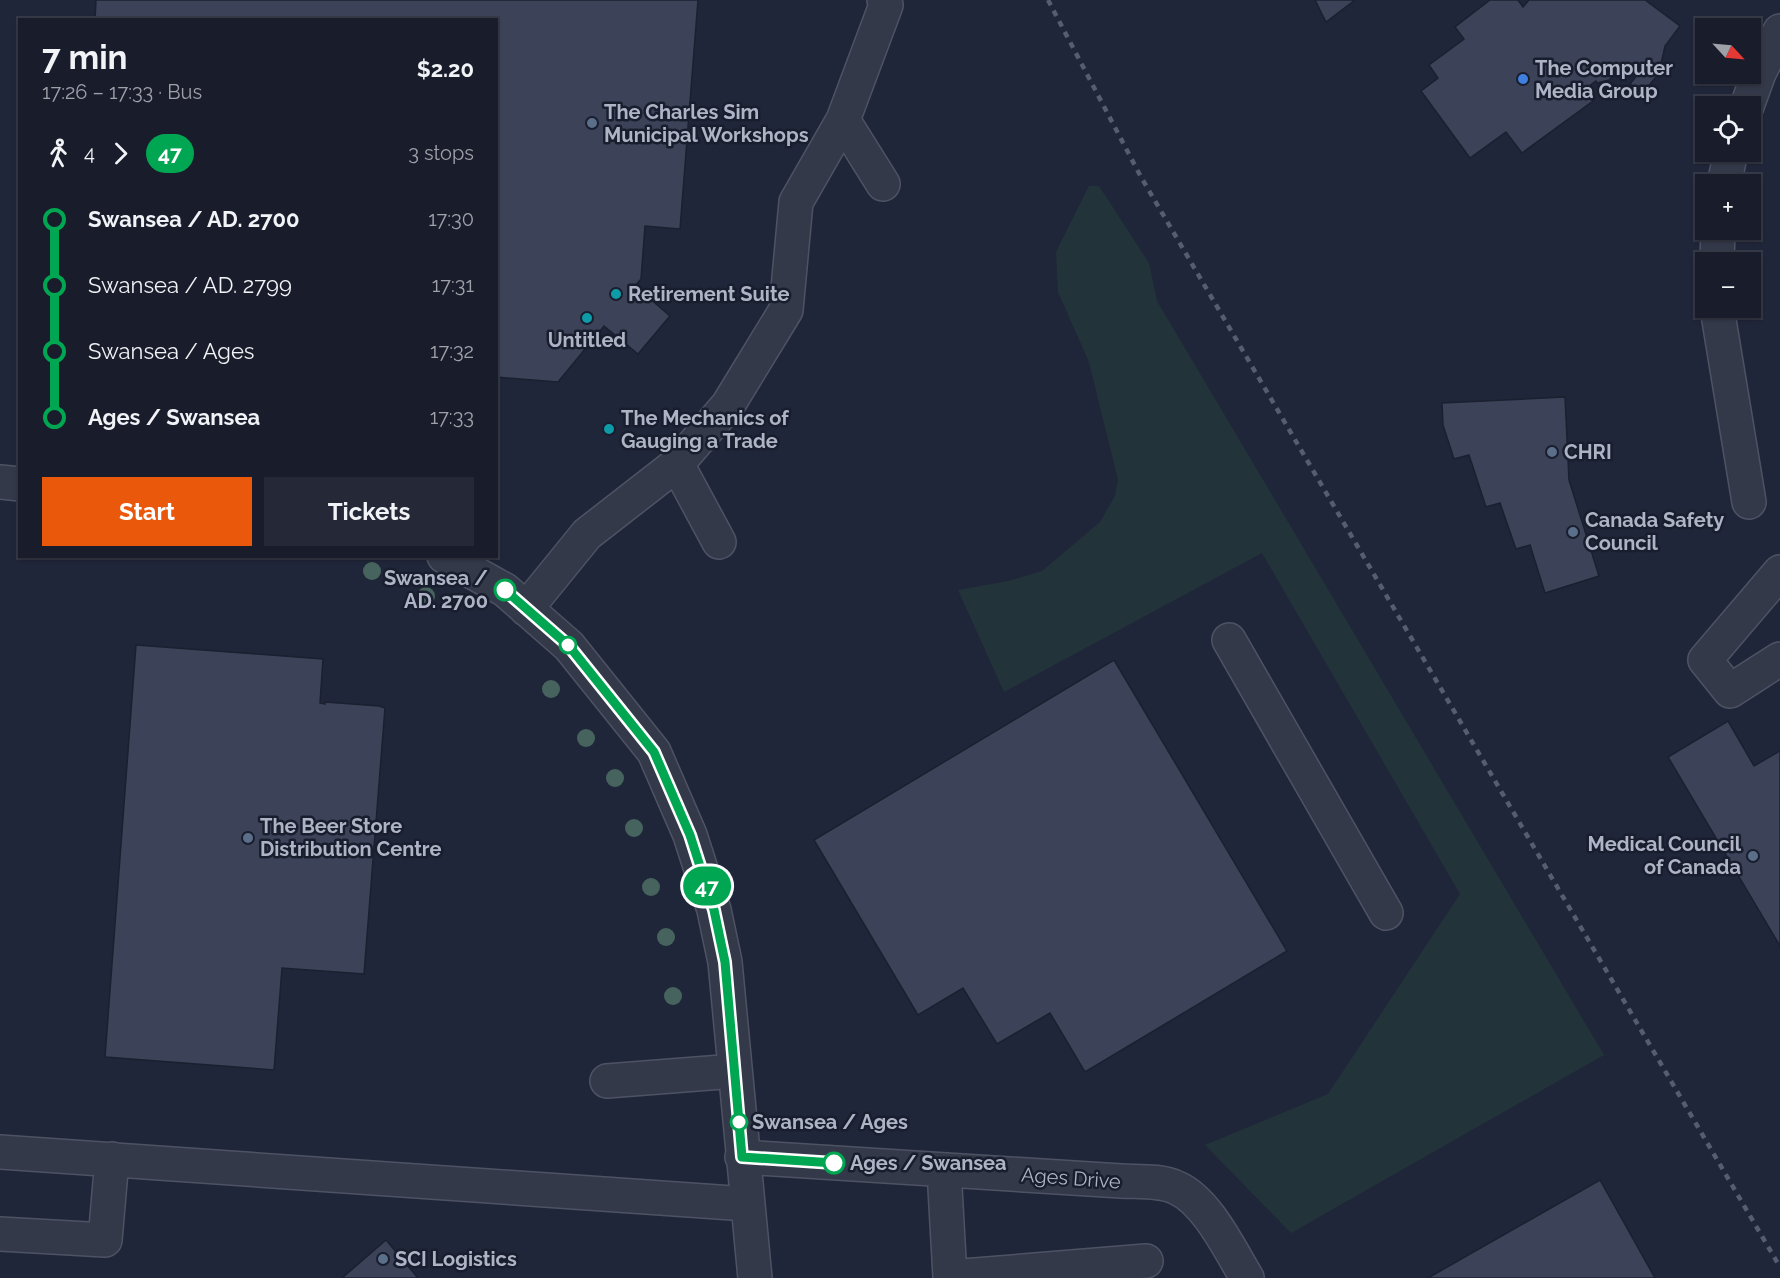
<!DOCTYPE html>
<html lang="en">
<head>
<meta charset="utf-8">
<style>
  :root { --surface:#181c2b; --page:#252937; --text:#f1f3f6; --muted:#9fa1a9; --line:#363a47; --accent:#ea580c }
  body { margin:0; font-family:Raleway,sans-serif; background:var(--page); color:var(--text); height:100vh; display:flex; flex-direction:column; font-size:22px; white-space:nowrap }
  * { box-sizing:border-box; margin:0 }
  p { font-size:20px; color:var(--muted) }
  .icon { flex:none; width:33px; height:33px; fill:none; stroke:currentColor; stroke-width:2; stroke-linecap:round; stroke-linejoin:round }
  .map { position:relative; flex:1; overflow:hidden }
  .side { position:absolute; left:18px; top:18px; width:480px; height:540px; display:flex; flex-direction:column; background:var(--surface); border-radius:0px; box-shadow:0 2px 4px #0004,0 0 0 2px var(--line) }
  .side>* { flex:none }
  .badge { padding:0 12px; border-radius:20px; font-size:21px; line-height:39px }
  .needle { width:39px; rotate:116deg }
  .controls { position:absolute; left:1695px; top:18px; display:grid; gap:12px }
  .controls a { display:grid; place-items:center; width:66px; height:66px; border-radius:0px; background:var(--surface); box-shadow:0 2px 4px #0004,0 0 0 2px var(--line); font-size:30px }
  .map>.badge { position:absolute; translate:-50% -50%; box-shadow:0 0 0 3px #fff }
  .legs { display:flex; align-items:center; gap:9px; height:66px; padding:0 24px; font-size:20px }
  .legs p { margin-inline-start:auto }
  .head { display:flex; align-items:center; justify-content:space-between; height:102px; padding:0 24px }
  h1 { font-size:33px; font-weight:700; line-height:45px }
  .button { display:flex; gap:12px; margin-top:auto; padding:12px 24px }
  .button a { flex:1; height:69px; border-radius:0px; background:var(--accent); color:#fff; font-size:24px; font-weight:700; line-height:69px; text-align:center }
  .button a+a { background:var(--page); color:var(--text) }
  ul { padding:0 24px; list-style:none }
  li { display:flex; align-items:center; gap:21px; height:66px; font-size:22px }
  li i { display:grid; place-items:center; width:9px; height:100%; margin:0 8px; background:currentColor }
  li i::after { content:''; width:15px; height:15px; margin:-8px; border:4px solid; border-radius:50%; background:var(--surface) }
  li p { margin-inline-start:auto }
  li:first-child i { background:linear-gradient(#0000 50%,currentColor 0) }
  li:last-child i { background:linear-gradient(currentColor 50%,#0000 0) }
  .map>svg:first-child { display:block }
  .green { fill:#22333a }
  .building { fill:#3c4359; stroke:#1b2030; stroke-width:1.5 }
  .lines { fill:none; stroke-linecap:round; stroke-linejoin:round }
  .minor-casing { stroke:#4e5364; stroke-width:36 }
  .minor { stroke:#34394a; stroke-width:33 }
  .rail { stroke:#565c71; stroke-width:4.5; stroke-dasharray:6 6; stroke-linecap:butt }
  .tree { fill:#46645d }
  .line-1-casing { stroke:#fff; stroke-width:14 }
  .line-1 { stroke:#00a651; stroke-width:9 }
  .shop-dot { fill:#3f7fe0; stroke:#191e2e; stroke-width:2 }
  .service-dot { fill:#5c6f8a; stroke:#191e2e; stroke-width:2 }
  .culture-dot { fill:#0f9aa8; stroke:#191e2e; stroke-width:2 }
  .stop-1-dot { fill:#fff; stroke:#00a651; stroke-width:3 }
  .labels { text-anchor:middle; stroke-width:5; stroke-linejoin:round; paint-order:stroke }
  .poi-label { font-size:20px; font-weight:bold; fill:#aeb3c6; stroke:#191e2e; text-anchor:start }
  .stop-label { font-size:20px; font-weight:bold; fill:#aeb3c6; stroke:#191e2e; text-anchor:start }
  .street-label { font-size:20px; fill:#aeb3c6; stroke:#191e2e }
</style>
</head>
<body>
<div class="map">
<svg width="1780" height="1278" viewBox="0 0 1780 1278">
  <rect width="100%" height="100%" fill="#202639"/>
  <path class="green" d="M1089,186H1099L1149,263L1157,301L1604,1055L1291,1233L1205,1145L1328,1094L1460,894L1262,553L1004,692L958,590L1008,581L1042,571L1100,522L1115,496L1118,480L1089,362L1058,292L1056,252Z"/>
  <path class="building" d="M96,0H698L680,229L645,226L641,279L635,286L670,316L638,354L604,326L558,382L496,377V20H95Z
    M1315,0H1355L1326,22Z
    M1490,0H1518L1523,7L1529,0H1645L1680,26L1665,46L1659,73L1643,93L1630,84L1635,78L1616,64L1614,68L1616,74L1609,80L1597,83L1596,81L1584,90L1593,101L1522,153L1506,132L1470,158L1421,91L1438,78L1429,65L1464,39L1455,27Z
    M1565,397L1569,480L1599,576L1545,593L1530,545L1516,549L1500,503L1486,507L1469,455L1454,459L1443,425L1442,403Z
    M136,645L323,659L320,703L325,704V702L379,706L385,708L364,974L282,968L274,1070L105,1057Z
    M1114,660L1287,951L1085,1072L1050,1013L997,1044L963,988L918,1015L814,840Z
    M1728,721L1754,766L1780,751V946L1668,757Z
    M1600,1180L1655,1278H1428Z
    M386,1240L418,1278H342Z"/>
  <g class="lines">
    <defs>
      <path id="minor" d="M1747,106L1759,73L1780,31
        M843,120L886,5L884,0
        M1724,184L1731,152
        M1717,262L1718,230
        M1717,308L1749,502
        M677,464L719,542
        M0,482L20,484
        M444,556L505,590L569,646L654,752L690,835L714,910L725,962L755,1278
        M1780,572L1705,660L1730,691L1780,659
        M526,609L587,534L677,464L728,405L786,310L796,202L843,120L883,184
        M1229,640L1386,913
        M607,1081L735,1071
        M0,1152L747,1204
        M742,1157L1121,1181C1138,1182 1161,1180 1177,1188C1207,1201 1230,1250 1247,1278
        M944,1170L950,1277L1146,1261
        M0,1234L105,1240L112,1159"/>
    </defs>
    <use href="#minor" class="minor-casing"/>
    <use href="#minor" class="minor"/>
    <path class="rail" d="M1048,0L1141,177L1780,1267"/>
  </g>
  <g class="tree">
    <circle cx="372" cy="571" r="9"/>
    <circle cx="426" cy="596" r="9"/>
    <circle cx="551" cy="689" r="9"/>
    <circle cx="586" cy="738" r="9"/>
    <circle cx="615" cy="778" r="9"/>
    <circle cx="634" cy="828" r="9"/>
    <circle cx="651" cy="887" r="9"/>
    <circle cx="666" cy="937" r="9"/>
    <circle cx="673" cy="996" r="9"/>
  </g>
  <g class="lines">
    <defs>
      <path id="line-1" d="M505,590L569,646L654,752L690,835L714,910L725,962L742,1157L834,1163"/>
    </defs>
    <use href="#line-1" class="line-1-casing"/>
    <use href="#line-1" class="line-1"/>
  </g>
  <circle class="shop-dot" cx="1523" cy="79" r="6"/>
  <g class="service-dot">
    <circle cx="592" cy="123" r="6"/>
    <circle cx="1552" cy="452" r="6"/>
    <circle cx="1573" cy="532" r="6"/>
    <circle cx="248" cy="838" r="6"/>
    <circle cx="1753" cy="856" r="6"/>
    <circle cx="383" cy="1259" r="6"/>
  </g>
  <g class="culture-dot">
    <circle cx="616" cy="294" r="6"/>
    <circle cx="587" cy="318" r="6"/>
    <circle cx="609" cy="429" r="6"/>
  </g>
  <g class="stop-1-dot">
    <circle cx="505" cy="590" r="10"/>
    <circle cx="568" cy="645" r="8"/>
    <circle cx="739" cy="1122" r="8"/>
    <circle cx="834" cy="1163" r="10"/>
  </g>
  <g class="labels">
    <g class="poi-label">
      <text x="1535" y="75">The Computer<tspan x="1535" dy="23">Media Group</tspan></text>
      <text x="604" y="119">The Charles Sim<tspan x="604" dy="23">Municipal Workshops</tspan></text>
      <text x="628" y="301">Retirement Suite</text>
      <text x="587" y="347" text-anchor="middle">Untitled</text>
      <text x="621" y="425">The Mechanics of<tspan x="621" dy="23">Gauging a Trade</tspan></text>
      <text x="1564" y="459">CHRI</text>
      <text x="1585" y="527">Canada Safety<tspan x="1585" dy="23">Council</tspan></text>
      <text x="260" y="833">The Beer Store<tspan x="260" dy="23">Distribution Centre</tspan></text>
      <text x="1741" y="851" text-anchor="end">Medical Council<tspan x="1741" dy="23">of Canada</tspan></text>
      <text x="395" y="1266">SCI Logistics</text>
    </g>
    <g class="stop-label">
      <text x="488" y="585" text-anchor="end">Swansea /<tspan x="488" dy="23">AD. 2700</tspan></text>
      <text x="752" y="1129">Swansea / Ages</text>
      <text x="850" y="1170">Ages / Swansea</text>
    </g>
    <g class="street-label">
      <text transform="translate(1071 1178) rotate(4)" y="7">Ages Drive</text>
    </g>
  </g>
</svg>
<div class="controls">
<a><svg class="needle" viewBox="-14 -14 28 28"><path d="M0-13l5 13h-10z" fill="#e53935"/><path d="M0 13l5-13h-10z" fill="#9fa1a9"/></svg></a>
<a><svg class="icon" aria-label="locate" viewBox="0 0 24 24"><circle cx="12" cy="12" r="6"/><path d="M12 2v4M12 18v4M2 12h4M18 12h4"/></svg></a>
<a>+</a>
<a>−</a>
</div>
<b class="badge" style="left:707px;top:886px;background:#00a651;color:#fff">47</b>
<section class="side">
<div class="head"><div><h1>7 min</h1><p>17:26 – 17:33 · Bus</p></div><b>$2.20</b></div>
<div class="legs"><svg class="icon" aria-label="walk" viewBox="0 0 24 24"><circle cx="13" cy="4" r="2"/><path d="M13 8l-2 6 4 7M11 14l-3 7M7 12l3-4h3l4 4"/></svg>4<svg class="icon" aria-label="forward" viewBox="0 0 24 24"><path d="M9 5l7 7-7 7"/></svg><b class="badge" style="background:#00a651;color:#fff">47</b><p>3 stops</p></div>
<ul>
<li><i style="color:#00a651"></i><b>Swansea / AD. 2700</b><p>17:30</p></li>
<li><i style="color:#00a651"></i><span>Swansea / AD. 2799</span><p>17:31</p></li>
<li><i style="color:#00a651"></i><span>Swansea / Ages</span><p>17:32</p></li>
<li><i style="color:#00a651"></i><b>Ages / Swansea</b><p>17:33</p></li>
</ul>
<div class="button"><a>Start</a><a>Tickets</a></div>
</section>
</div>
</body>
</html>
